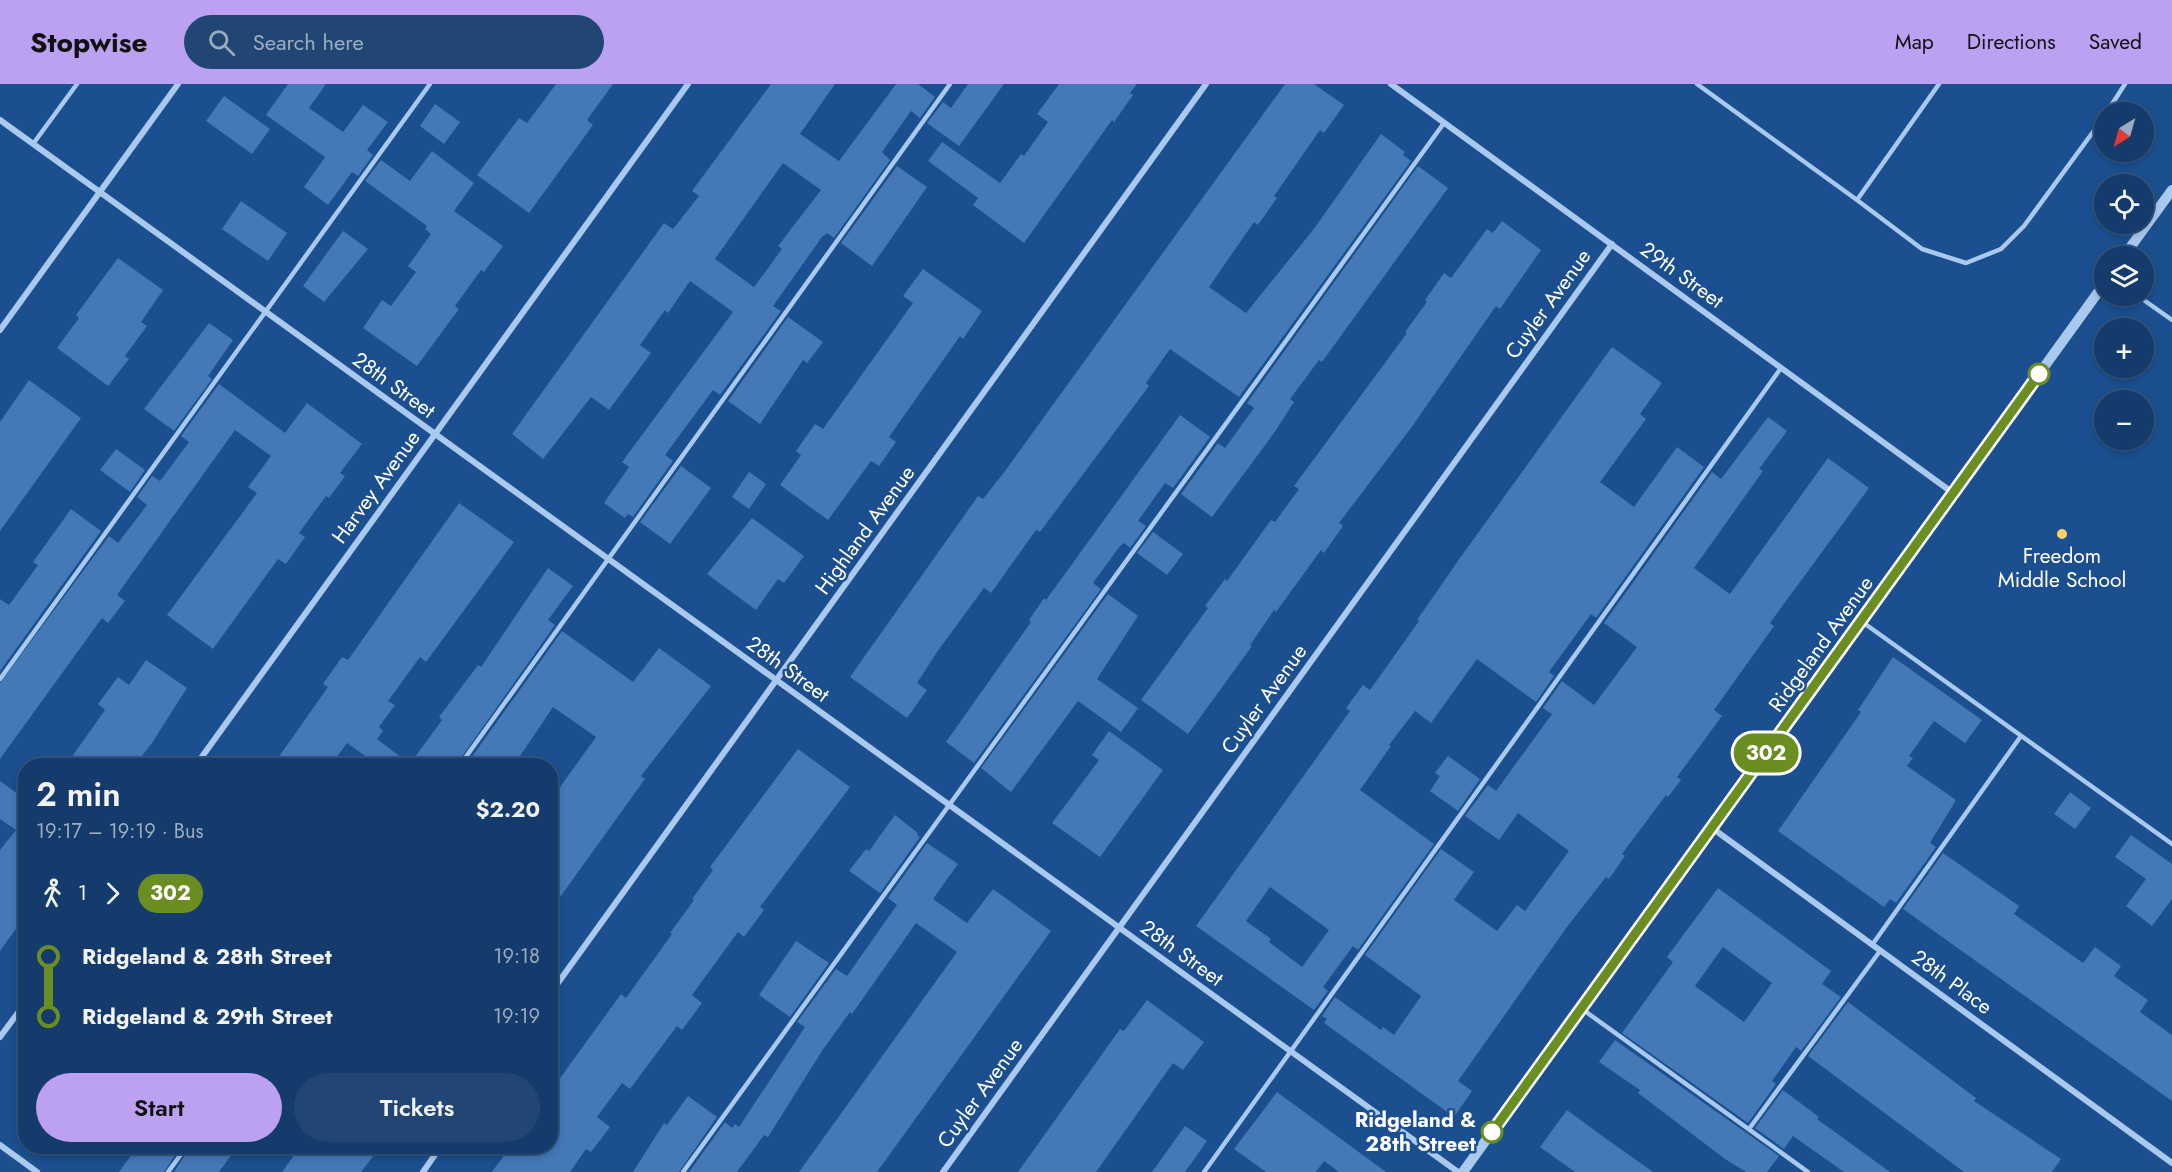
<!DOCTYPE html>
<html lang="en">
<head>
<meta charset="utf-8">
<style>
  :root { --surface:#143b6b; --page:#214673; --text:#f1f3f6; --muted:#9dadc1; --line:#33557e; --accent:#bca0f2 }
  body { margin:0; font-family:Jost,sans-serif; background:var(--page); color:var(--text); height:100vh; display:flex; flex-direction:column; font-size:22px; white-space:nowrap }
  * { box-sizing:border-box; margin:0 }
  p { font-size:20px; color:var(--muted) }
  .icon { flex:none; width:33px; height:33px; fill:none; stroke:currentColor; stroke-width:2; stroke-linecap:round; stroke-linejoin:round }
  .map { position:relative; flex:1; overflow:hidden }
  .panel { position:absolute; left:18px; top:674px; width:540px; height:396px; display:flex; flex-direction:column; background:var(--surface); border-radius:24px; box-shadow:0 3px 9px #0003,0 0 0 2px var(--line) }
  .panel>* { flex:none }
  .badge { padding:0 12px; border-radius:20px; font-size:21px; line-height:39px }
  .needle { width:39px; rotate:217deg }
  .fabs { position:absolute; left:2094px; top:18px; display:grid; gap:12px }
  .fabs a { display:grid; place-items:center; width:60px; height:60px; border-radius:50%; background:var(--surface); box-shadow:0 3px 9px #0003,0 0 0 2px var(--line); font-size:30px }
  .map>.badge { position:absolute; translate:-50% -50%; box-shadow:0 0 0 3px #fff }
  .legs { display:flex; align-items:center; gap:9px; height:66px; padding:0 18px; font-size:20px }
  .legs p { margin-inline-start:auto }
  .overview { display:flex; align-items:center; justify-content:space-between; height:102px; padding:0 18px }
  h1 { font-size:33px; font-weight:600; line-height:45px }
  .button { display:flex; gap:12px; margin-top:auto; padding:12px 18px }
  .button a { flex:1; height:69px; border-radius:36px; background:var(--accent); color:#111; font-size:24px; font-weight:600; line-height:69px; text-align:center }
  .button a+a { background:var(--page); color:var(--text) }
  ul { padding:0 18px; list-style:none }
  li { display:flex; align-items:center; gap:21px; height:60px; font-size:22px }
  li i { display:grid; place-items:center; width:9px; height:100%; margin:0 8px; background:currentColor }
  li i::after { content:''; width:15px; height:15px; margin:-8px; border:4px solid; border-radius:50%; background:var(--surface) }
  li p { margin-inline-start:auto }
  li:first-child i { background:linear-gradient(#0000 50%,currentColor 0) }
  li:last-child i { background:linear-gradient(currentColor 50%,#0000 0) }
  header { display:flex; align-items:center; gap:36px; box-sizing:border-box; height:84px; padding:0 30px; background:var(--accent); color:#111 }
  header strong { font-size:28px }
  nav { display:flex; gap:33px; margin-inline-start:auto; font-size:21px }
  .search { width:420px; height:54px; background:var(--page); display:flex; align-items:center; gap:15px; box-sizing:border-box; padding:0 21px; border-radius:33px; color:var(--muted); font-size:22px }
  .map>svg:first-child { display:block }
  .building { fill:#4478b7; fill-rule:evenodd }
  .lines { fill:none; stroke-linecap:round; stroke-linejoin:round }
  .service { stroke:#a9c9ee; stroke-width:4.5 }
  .minor { stroke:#a9c9ee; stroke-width:6 }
  .tertiary { stroke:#a9c9ee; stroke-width:10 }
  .line-1-casing { stroke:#fff; stroke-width:14 }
  .line-1 { stroke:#6b8e23; stroke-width:9 }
  .stop-1-dot { fill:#fff; stroke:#6b8e23; stroke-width:3 }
  .poi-dot { fill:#ffd166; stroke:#1b4f8f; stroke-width:2 }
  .labels { text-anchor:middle; stroke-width:5; stroke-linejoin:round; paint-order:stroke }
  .street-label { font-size:21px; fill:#fff; stroke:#1b4f8f }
  .poi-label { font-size:21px; fill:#fff; stroke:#1b4f8f }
  .stop-label { font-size:21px; font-weight:bold; fill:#fff; stroke:#1b4f8f; text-anchor:end }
</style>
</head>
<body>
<header>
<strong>Stopwise</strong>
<div class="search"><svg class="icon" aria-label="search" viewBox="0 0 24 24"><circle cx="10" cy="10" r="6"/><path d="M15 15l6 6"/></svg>Search here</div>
<nav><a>Map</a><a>Directions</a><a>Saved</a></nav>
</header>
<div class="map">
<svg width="2172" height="1088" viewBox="0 0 2172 1088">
  <rect width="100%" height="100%" fill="#1b4f8f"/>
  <path class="building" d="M288,0H326L309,24L343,48L363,21L388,38L367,66L373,71L358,92L352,88L328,121L304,103L325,73L266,31Z
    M556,0H613L587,36L593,41L529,129L477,91L519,34L527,39Z
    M771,0H835L800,50L839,77L896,0H918L935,13L920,34L911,27L882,68L890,76L834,154L827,149L822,153L773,222L781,227L720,311L713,306L665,371L673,377L633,433L628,430L625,434L604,419L629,383L622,378L733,228L690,197L668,229L665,226L640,261L651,269L609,326L591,313L543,375L512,350L664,139L673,145L699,112L692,107ZM783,79L821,106L778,162L782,165L754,203L715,175Z
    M968,0H1004L959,62L927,39L943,18L951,24Z
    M1059,0H1137L1130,9L1133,11L1114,38L1112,36L1024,159L973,121L978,114L928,77L942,58L1000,99L1021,70L1024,72L1048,38L1037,30Z
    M1285,0H1314L1344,21L1324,49L1320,46L1274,112L1277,114L1258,141L1254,138L1209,203L1246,229L1313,146L1381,50L1405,68L1403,71L1411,77L1239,313L1170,265L1146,299L1149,302L1040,448L1036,446L991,509L984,504L937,568L917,599L927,606L907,634L850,593L978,412L983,415L1005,387Z
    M224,12L270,45L252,70L206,37Z
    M435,20L460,38L444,60L420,42Z
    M432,67L474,99L454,127L503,162L484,188L481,186L455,222L459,225L417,282L363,244L382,216L391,222L416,188L408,182L431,150L425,145L427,142L365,97L381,76L410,97Z
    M897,82L927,103L872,182L841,159Z
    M1418,82L1448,104L1322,278L1319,276L1290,315L1294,318L1274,349L1212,433L1181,410L1218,359L1225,364L1254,324L1247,319Z
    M241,117L287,149L268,177L222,145Z
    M1502,137L1541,166L1500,225L1496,222L1411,344L1339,439L1343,442L1324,469L1321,466L1276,528L1274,526L1250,561L1252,562L1188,650L1141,616L1208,524L1205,522L1225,495L1227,497L1271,436L1275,438L1299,405L1294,402L1407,249L1405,248L1427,218L1425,216L1444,189L1451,194L1487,145L1493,149Z
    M343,147L368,165L324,218L303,202Z
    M118,174L163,206L141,238L147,242L125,272L129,275L108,302L57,264L79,234L76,231Z
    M923,185L982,227L963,255L960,252L889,353L896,358L879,382L871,377L828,436L780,401L801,371L796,367L815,340L823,345L913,219L903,212Z
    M788,233L823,258L807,279L803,276L760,340L728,317Z
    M209,239L233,256L208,292L212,295L174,347L144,325Z
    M1612,263L1662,299L1640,330L1646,335L1600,398L1634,423L1677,363L1704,383L1596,534L1591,530L1549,588L1554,592L1536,618L1477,575L1431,639L1415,627L1389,661L1391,662L1360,706L1434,760L1358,866L1353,862L1323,903L1328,907L1314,926L1196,842L1350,627L1346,624L1363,601L1370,606L1419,537L1417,536L1460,474ZM1270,803L1329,846L1302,883L1269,858L1271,855L1246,837Z
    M29,296L81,334L0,447V338Z
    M219,300L285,349L307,319L362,360L340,389L345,392L329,414L326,412L299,449L305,453L286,480L278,475L213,565L167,531L257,409L248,403L271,372L235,346L117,511L125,517L108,539L102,534L0,675V599L109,452L118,459L147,421L137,413L152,392L160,397L189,358L181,352Z
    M1180,331L1210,353L1173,404L1165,399L1138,437L1146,442L1130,464L1124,459L1120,462L1093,499L1101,505L974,679L946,658L1031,538L1029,536L1044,514L1046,516Z
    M1768,333L1787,347L1759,385L1763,387L1694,484L1730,510L1828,374L1869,404L1770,539L1774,542L1714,626L1722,632L1677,693L1681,696L1668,713L1666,711L1622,770L1625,772L1609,795L1606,793L1567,843L1458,997L1472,1007L1454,1033L1324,939L1327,935L1322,932L1335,913L1381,946L1383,943L1394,951L1421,912L1365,871L1441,765L1474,788L1454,816L1497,847L1517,821L1525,827L1569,767L1518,729L1499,756L1465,732L1488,701L1496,707L1552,630L1543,624L1562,597L1594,621L1637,563L1604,539L1712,388L1721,395Z
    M116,365L145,386L130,408L100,386Z
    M681,382L711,404L670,460L640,438Z
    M749,388L766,400L749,425L732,413Z
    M459,419L514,458L426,578L420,573L388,617L395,621L379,643L383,647L377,655L410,680L442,636L439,633L478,581L481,583L548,484L573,502L548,536L555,541L456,681H378L347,659L331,681H273L328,603L323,600L342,573L348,576Z
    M71,425L101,447L0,587V515L9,521L38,481L33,478Z
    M752,434L804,472L784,499L778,495L756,526L707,490Z
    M1153,448L1183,470L1167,491L1137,469Z
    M1108,510L1138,532L1097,595L1138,624L1121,648L1078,617L1011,708L981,684Z
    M562,547L633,598L659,564L711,602L641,692L645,695L550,827V717L596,653L553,623L514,681H466Z
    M1893,573L1982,636L1965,659L1934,637L1909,672L1913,674L1907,682L1956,716L1930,759L1936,763L1896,819L1890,815L1884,823L1778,747L1861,628L1858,626Z
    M146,576L187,604L152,659L135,681H66L105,626L98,620L118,593L129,601Z
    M1109,647L1163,686L1100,773L1052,739L1099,676L1092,671Z
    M798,665L850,703L760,823L764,826L744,853L738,848L692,911L702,919L682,946L677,942L630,1005L622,999L597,1033L610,1043L591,1068L586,1065L570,1088H492L511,1062H550V1008L621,910L626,914L672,850L670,849L694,816L692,815L713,786L710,783Z
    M1448,672L1480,695L1458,727L1430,707L1440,692L1435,689Z
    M0,697L26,716V831L0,867V766L16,746L0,735Z
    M2070,708L2091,724L2075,745L2054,730Z
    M895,731L918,749L917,751L920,753L880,809L849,787L866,765L869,767Z
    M2131,751L2172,780V815L2152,842L2126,822L2146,795L2115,773Z
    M927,759L958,780L933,815L967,839L993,805L1051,847L877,1088H799L957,868L916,839L852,930L850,928L822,967L768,1053L764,1051L737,1088H689L725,1038L732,1044L735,1040L739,1043L805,943L797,938L836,885L847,892L897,821L888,814Z
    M1943,769L2019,822L2014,830L2083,879L2095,863L2121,882L2114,892L2148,916L2140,928L2172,951V1017L1903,825Z
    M1718,804L1831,887L1822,900L1841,913L1801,967L1796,963L1772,997L1776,1000L1748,1039L1622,949L1673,878L1667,873ZM1723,863L1772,899L1744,938L1695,902Z
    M796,857L829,879L790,933L759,911Z
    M1147,916L1204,958L1183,986L1173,979L1096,1088H1018L1120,945L1124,947Z
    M1848,918L1976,1014L1974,1017L2061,1075L2052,1088H1964L1808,972Z
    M1615,956L1779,1072L1767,1088H1746L1725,1075L1638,1009L1640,1006L1599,978Z
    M1783,1006L1819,1033L1817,1035L1890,1088H1844L1793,1052L1784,1065L1755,1044Z
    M1277,1008L1386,1088H1339L1324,1077L1316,1088H1266L1234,1065Z
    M688,1012L717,1033L679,1088H633L664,1039L667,1041Z
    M1567,1026L1601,1051L1653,1088H1575L1540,1063Z
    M1185,1042L1207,1057L1185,1088H1152Z
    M138,1062H181L164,1088H119Z
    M191,1062H238L219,1088H174Z
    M301,1062H381L361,1088H282Z"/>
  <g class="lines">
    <path class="service" d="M1697,0L1857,116L1939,0
      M2107,28L2125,0
      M33,60L77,0
      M1857,116L1922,165L1966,179L2001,165L2024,142L2104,33
      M2138,212L2172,236
      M1861,537L2172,760
      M0,595L430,0
      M460,681L950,0
      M1872,861L2021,652
      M1582,925L1808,1088
      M1749,1045L1880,867
      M168,1088L187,1062
      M683,1088L1444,39
      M1204,1088L1781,284"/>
    <path class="minor" d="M1391,0L1953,409
      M0,36L1458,1088
      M0,246L178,0
      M196,681L688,0
      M1712,744L2172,1079
      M550,910L1206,0
      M0,953L26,918
      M0,1061L37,1088
      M423,1088L441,1062
      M943,1088L1612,160"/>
    <path class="tertiary" d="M2124,172L2172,106
      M1463,1088L2104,200"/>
  </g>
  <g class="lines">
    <defs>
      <path id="line-1" d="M1492,1048L2039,290"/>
    </defs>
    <use href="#line-1" class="line-1-casing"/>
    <use href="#line-1" class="line-1"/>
  </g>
  <g class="stop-1-dot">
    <circle cx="2039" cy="290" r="10"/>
    <circle cx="1492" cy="1048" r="10"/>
  </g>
  <circle class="poi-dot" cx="2062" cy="450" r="6"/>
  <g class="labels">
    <g class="street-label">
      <text transform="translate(1682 191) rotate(36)" y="7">29th Street</text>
      <text transform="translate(1548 220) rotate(-54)" y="7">Cuyler Avenue</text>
      <text transform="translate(394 301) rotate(36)" y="7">28th Street</text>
      <text transform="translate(376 403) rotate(-54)" y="7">Harvey Avenue</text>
      <text transform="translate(865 446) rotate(-54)" y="7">Highland Avenue</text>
      <text transform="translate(1821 560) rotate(-54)" y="7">Ridgeland Avenue</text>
      <text transform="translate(788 585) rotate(36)" y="7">28th Street</text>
      <text transform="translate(1264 615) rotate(-54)" y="7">Cuyler Avenue</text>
      <text transform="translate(1182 869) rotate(36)" y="7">28th Street</text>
      <text transform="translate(1952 898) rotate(36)" y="7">28th Place</text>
      <text transform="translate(980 1009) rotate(-54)" y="7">Cuyler Avenue</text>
    </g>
    <g class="poi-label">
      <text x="2062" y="479">Freedom<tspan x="2062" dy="24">Middle School</tspan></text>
    </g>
    <g class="stop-label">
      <text x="1476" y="1043">Ridgeland &amp;<tspan x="1476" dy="24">28th Street</tspan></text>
    </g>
  </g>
</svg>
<div class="fabs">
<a><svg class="needle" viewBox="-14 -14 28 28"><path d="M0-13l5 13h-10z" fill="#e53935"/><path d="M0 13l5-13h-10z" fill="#9dadc1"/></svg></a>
<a><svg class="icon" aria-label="locate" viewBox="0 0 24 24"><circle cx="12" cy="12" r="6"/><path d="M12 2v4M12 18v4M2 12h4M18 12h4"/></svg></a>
<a><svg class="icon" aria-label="layers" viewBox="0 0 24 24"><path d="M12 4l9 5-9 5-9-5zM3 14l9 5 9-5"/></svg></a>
<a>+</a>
<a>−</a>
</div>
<b class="badge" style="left:1766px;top:669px;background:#6b8e23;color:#fff">302</b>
<section class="panel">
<div class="overview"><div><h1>2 min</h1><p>19:17 – 19:19 · Bus</p></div><b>$2.20</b></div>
<div class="legs"><svg class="icon" aria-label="walk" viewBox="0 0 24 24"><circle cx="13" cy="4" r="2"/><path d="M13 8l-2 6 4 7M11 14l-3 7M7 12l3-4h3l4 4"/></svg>1<svg class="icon" aria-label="forward" viewBox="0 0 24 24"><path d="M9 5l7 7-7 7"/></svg><b class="badge" style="background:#6b8e23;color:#fff">302</b></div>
<ul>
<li><i style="color:#6b8e23"></i><b>Ridgeland &amp; 28th Street</b><p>19:18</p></li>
<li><i style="color:#6b8e23"></i><b>Ridgeland &amp; 29th Street</b><p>19:19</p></li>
</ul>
<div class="button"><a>Start</a><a>Tickets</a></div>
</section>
</div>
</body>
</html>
